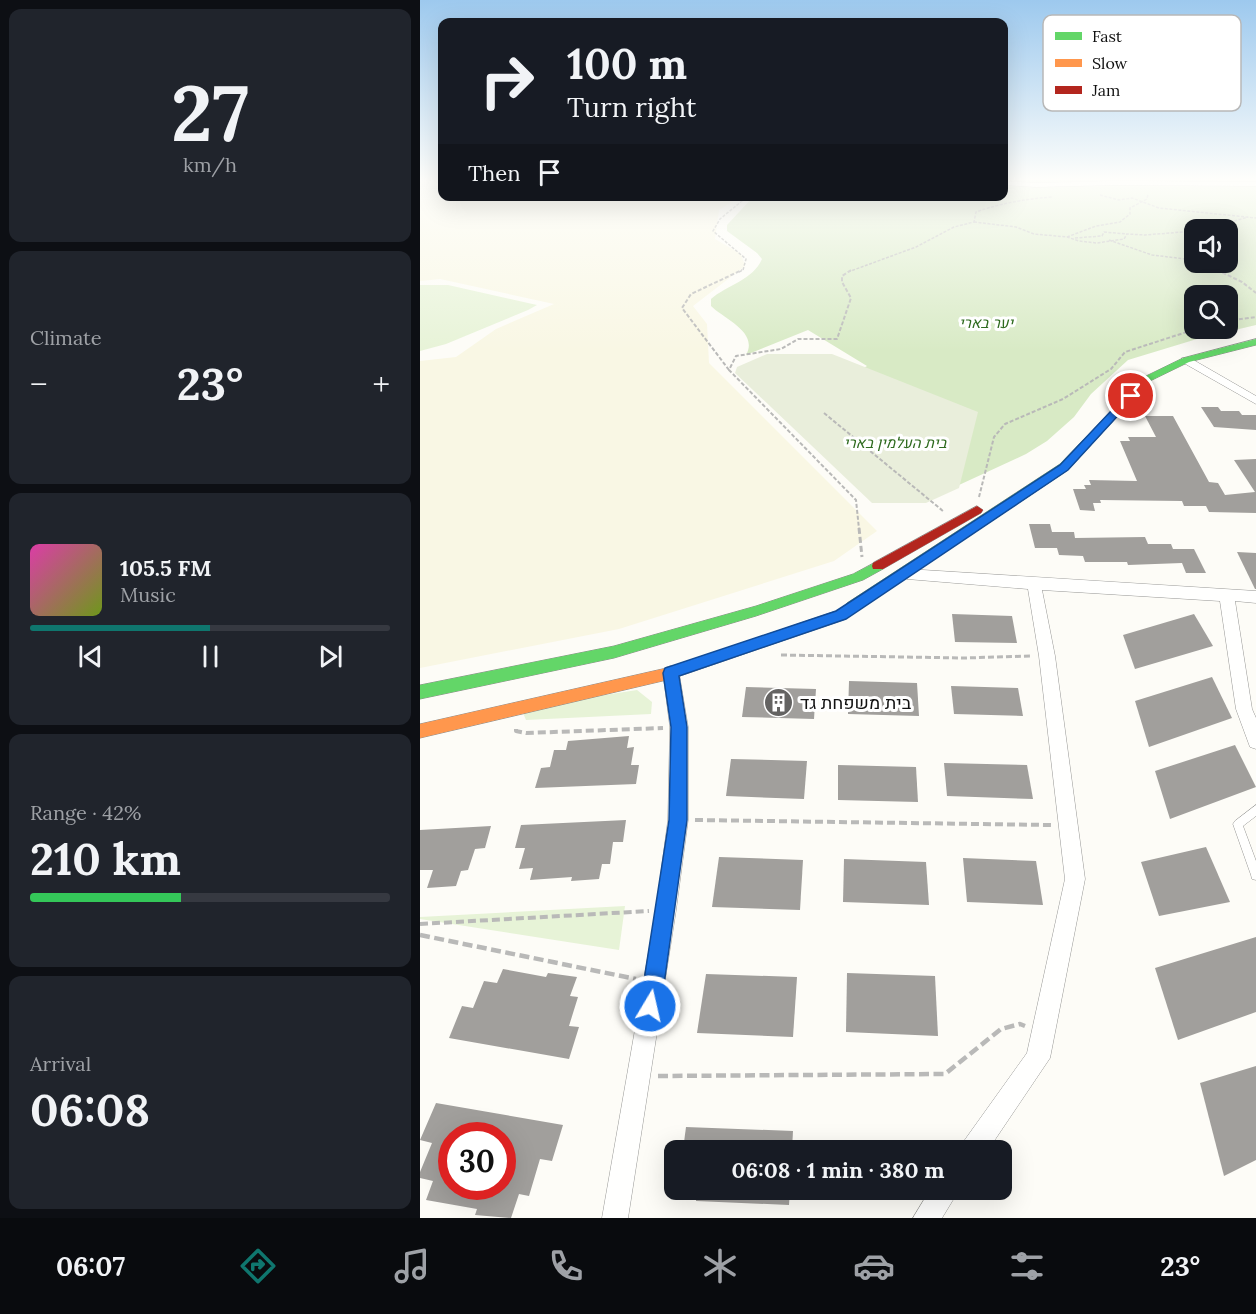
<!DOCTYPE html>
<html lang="en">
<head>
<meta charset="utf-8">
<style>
  :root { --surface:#171b24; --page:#20242c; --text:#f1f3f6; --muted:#9ea1a6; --line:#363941; --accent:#0f766e }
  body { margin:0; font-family:Lora,Heebo,serif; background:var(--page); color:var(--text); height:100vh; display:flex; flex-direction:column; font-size:22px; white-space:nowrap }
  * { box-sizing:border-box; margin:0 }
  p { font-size:20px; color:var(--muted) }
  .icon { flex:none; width:33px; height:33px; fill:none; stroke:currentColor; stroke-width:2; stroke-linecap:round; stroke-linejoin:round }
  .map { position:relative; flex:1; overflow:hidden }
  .sheet { display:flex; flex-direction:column; gap:9px; padding:9px; background:#0d0f14; width:420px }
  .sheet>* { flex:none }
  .banner { position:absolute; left:18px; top:18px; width:570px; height:183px; border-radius:12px; box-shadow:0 6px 24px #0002; background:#171b24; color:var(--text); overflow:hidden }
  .tools { position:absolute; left:764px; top:219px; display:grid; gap:12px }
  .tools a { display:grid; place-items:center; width:54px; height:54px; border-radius:12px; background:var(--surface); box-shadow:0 6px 24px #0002; font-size:30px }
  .speed { position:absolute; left:18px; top:1122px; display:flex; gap:12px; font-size:30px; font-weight:700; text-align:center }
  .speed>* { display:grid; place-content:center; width:78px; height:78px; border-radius:50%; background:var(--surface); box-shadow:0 6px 24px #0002; line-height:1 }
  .speed .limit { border:9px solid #d22; background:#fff; color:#111 }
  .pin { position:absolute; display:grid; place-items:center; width:51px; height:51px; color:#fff; margin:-26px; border:3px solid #fff; border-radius:50%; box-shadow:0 2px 6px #0007 }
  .me { position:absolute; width:66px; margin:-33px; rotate:9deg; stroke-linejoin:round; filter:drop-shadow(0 0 4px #0008) }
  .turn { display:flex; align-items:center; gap:21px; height:126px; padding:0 30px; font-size:27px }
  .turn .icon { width:78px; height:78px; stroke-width:2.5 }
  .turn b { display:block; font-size:42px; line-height:51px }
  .then { display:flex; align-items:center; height:57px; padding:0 30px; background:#0003; gap:12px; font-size:22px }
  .big { font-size:45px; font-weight:700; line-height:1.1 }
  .sheet .tile { flex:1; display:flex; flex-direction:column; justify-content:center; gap:9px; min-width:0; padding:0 21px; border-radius:12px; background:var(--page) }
  .sheet .dial { align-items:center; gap:0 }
  .dial b { font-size:78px; line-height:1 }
  .song { display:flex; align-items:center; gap:18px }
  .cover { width:72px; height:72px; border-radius:9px; background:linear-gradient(135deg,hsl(320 70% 55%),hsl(80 70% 35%)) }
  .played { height:6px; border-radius:3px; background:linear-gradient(90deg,var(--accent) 50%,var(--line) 50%) }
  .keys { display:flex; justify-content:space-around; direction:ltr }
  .heat { display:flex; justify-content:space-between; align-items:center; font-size:33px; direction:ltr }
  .charge { height:9px; border-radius:4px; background:linear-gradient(90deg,#34c759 42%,var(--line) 0) }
  .trip { position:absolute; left:244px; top:1140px; width:348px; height:60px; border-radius:12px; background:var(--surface); box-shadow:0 6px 24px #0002; font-weight:700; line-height:60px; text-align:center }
  .tabs { display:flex; height:96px; justify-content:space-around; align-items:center; background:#090b0e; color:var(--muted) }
  .tabs .icon { width:42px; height:42px }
  .tabs .current { color:var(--accent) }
  .tabs b { font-size:27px; color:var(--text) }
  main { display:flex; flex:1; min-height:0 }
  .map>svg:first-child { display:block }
  .farmland { fill:#f9f7e4 }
  .green { fill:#e7f3d7 }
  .forest { fill:#d8eac5; fill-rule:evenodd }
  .cemetery { fill:#e9eedb }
  .building { fill:#a19f9c; fill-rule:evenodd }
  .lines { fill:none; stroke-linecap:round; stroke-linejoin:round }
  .lane-casing { stroke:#979795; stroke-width:1 }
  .street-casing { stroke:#979795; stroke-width:1 }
  .fast-casing { stroke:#8e8d8b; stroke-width:1 }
  .slow-casing { stroke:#8e8d8b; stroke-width:1 }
  .jam-casing { stroke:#8e8d8b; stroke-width:1 }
  .path-far4 { stroke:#b9b9b8; stroke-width:1.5; stroke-dasharray:3 1.5; stroke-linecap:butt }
  .path-far3 { stroke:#b9b9b8; stroke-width:2; stroke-dasharray:4 2; stroke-linecap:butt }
  .path-far2 { stroke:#b9b9b8; stroke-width:3; stroke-dasharray:6 3; stroke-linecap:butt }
  .path-far1 { stroke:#b9b9b8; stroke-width:4; stroke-dasharray:8 4; stroke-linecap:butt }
  .path { stroke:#b9b9b8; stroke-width:4.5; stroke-dasharray:10 4.5; stroke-linecap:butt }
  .lane { fill:#fffffe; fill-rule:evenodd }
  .street { fill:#fffffe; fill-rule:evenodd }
  .fast { fill:#63d668; fill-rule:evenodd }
  .slow { fill:#ff974d; fill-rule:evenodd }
  .jam { fill:#b3261e; fill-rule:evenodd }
  .route { fill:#1a73e8; stroke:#114b97; stroke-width:1.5 }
  .labels { text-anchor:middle; stroke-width:6; stroke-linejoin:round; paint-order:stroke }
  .far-park-label { font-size:15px; font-style:italic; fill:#2f6b1f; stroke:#fff }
  .poi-label { font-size:18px; fill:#111; stroke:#fff; text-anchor:start }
  .key { fill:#fff; stroke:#b8b8b8; stroke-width:1.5 }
  .key-label { font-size:16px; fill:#111 }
</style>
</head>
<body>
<main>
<section class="sheet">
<div class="tile dial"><b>27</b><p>km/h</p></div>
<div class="tile"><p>Climate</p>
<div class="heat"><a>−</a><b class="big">23°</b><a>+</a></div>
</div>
<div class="tile">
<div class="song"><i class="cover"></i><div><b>105.5 FM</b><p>Music</p></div></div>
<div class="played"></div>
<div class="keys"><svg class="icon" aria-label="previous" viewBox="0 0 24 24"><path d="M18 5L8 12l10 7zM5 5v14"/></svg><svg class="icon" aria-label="pause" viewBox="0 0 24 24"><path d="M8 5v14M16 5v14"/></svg><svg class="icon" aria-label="next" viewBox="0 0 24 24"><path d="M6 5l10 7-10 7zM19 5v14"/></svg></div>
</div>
<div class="tile"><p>Range · 42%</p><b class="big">210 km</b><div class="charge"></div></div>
<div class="tile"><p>Arrival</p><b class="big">06:08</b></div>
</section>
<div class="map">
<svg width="836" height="1218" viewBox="0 0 836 1218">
  <rect width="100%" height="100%" fill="#fdfcf7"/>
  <path class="farmland" d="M0 180H22V196L320 197 299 210 295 239 321 254 325 266 273 306 287 324 289 363 457 531 414 561 199 629 0 668V361L36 357 76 329 134 304 20 279 0 281Z"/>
  <g class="green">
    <path d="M0 285H28L117 305 108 310 26 344 0 351Z"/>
    <path d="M217 690 232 702 231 714 106 720 101 708Z"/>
    <path d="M205 906 199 950 0 919V917Z"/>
  </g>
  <path class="forest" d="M584 180H796L798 183 836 185V325L777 339 708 360 671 394 654 417 627 441 606 454 526 491 439 371 447 366 388 330 326 355C339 332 304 319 291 306V299C307 285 333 280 342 259L337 253 307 231V225L333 197 584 196ZM774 230H807V262H774ZM774 296H807V328H774Z"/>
  <path class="cemetery" d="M347 354H412L558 412 539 488 506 503H452L315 373 317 367Z"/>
  <g class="building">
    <path d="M781 407H798L801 411H819L822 415H836V430L794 427Z"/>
    <path d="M725 416H753L789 482 798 483 805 495 835 492 814 460 836 459V513L789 512 786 506H764L762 501 680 500 681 503H673L675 511 660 510 653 489H666L664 485H671L669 480 717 481 700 441H710L708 437H736Z"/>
    <path d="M609 524H630L632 532H654L655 538 725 537 728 544H751L753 549H774L786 573H766L762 563 708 565 707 562H665L663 556 639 555 637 548H615Z"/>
    <path d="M817 552 836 553V589H835Z"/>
    <path d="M532 614 592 616 597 643 535 642Z"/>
    <path d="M774 614 793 646 715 669 703 635Z"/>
    <path d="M792 677 812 718 729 747 715 701Z"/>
    <path d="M429 681 497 683 499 716 428 714Z"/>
    <path d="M531 686 598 688 603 716 534 714Z"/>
    <path d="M326 687 396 689 394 719 322 717Z"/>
    <path d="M209 736 207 748 214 747 211 765H219L216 784 115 788 121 768 130 767 134 750H146L148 741Z"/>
    <path d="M815 745 836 787 750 819 735 771Z"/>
    <path d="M311 759 387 761 384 799 306 796Z"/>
    <path d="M524 763 607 765 613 799 527 796Z"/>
    <path d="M418 765 496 767 498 802 418 800Z"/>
    <path d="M206 820 203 842H193L190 864H182L179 879 151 881 152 877 110 880 113 868 99 869 105 848H95L101 825Z"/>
    <path d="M71 826 65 848 55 849 48 870 41 871 36 886 7 888 13 870H0V830Z"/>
    <path d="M786 847 810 902 739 916 721 862Z"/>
    <path d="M299 857 383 860 380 910 292 907Z"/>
    <path d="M543 858 616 861 623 905 547 902Z"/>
    <path d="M424 859 506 862 509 905 423 902Z"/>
    <path d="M836 937V1012L758 1040 735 968Z"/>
    <path d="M83 969 126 977 128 973 157 977 150 996 158 997 149 1026 159 1027 149 1059 29 1038 42 1006 53 1008 64 981 77 983Z"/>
    <path d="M427 973 515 976 518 1036 426 1032Z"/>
    <path d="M286 974 377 977 373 1037 277 1033Z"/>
    <path d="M836 1066V1160L804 1176 780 1083Z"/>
    <path d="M16 1103 143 1125 132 1161 120 1159 109 1196 99 1194 91 1218 55 1215 57 1209 6 1200 13 1181 0 1178V1172L12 1143 0 1140ZM32 1136H82V1186H32Z"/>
    <path d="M266 1127 373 1131 372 1150H263Z"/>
    <path d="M276 1190H370L369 1205 276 1201Z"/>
  </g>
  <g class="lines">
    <defs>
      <path id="lane" d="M836 805V816L823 826 836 861V880L832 879 831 875 813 824 815 821Z"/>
      <g id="street">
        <path d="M584 181 616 183 696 181 836 182V186L696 185 616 187 584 185Z"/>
        <path d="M762 358H770L836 396V404L762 362Z"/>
        <path d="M487 569 836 591V603L815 601 832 709 836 718V749L830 747 816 709 800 601 622 590 635 656 665 879 630 1058 568 1150H540L544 1141 607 1053 645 879 619 656 608 589 487 579 480 574Z"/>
        <path d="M251 666 257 668 259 673 268 727V820L256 910 208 1218H182L236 910 248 820 250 727 243 673 245 668Z"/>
        <path d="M510 1190H539L522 1218H493Z"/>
      </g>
      <g id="fast">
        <path d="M836 339V345L769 362 730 381 648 470 437 611H427L425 607 427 603 640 464 724 377 763 358Z"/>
        <path d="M458 561 464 566 463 569 443 580 336 616 194 658 0 699V685L194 646 336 606 433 574Z"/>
      </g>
      <path id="slow" d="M432 602 437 603 439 607 426 619 251 679 0 738V724L251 667 416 611Z"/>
      <path id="jam" d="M557 506 563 510 561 513 463 569H453L452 566 453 563Z"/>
    </defs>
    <use href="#lane" class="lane-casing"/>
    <use href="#street" class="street-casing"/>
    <use href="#fast" class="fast-casing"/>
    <use href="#slow" class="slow-casing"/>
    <use href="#jam" class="jam-casing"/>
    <g class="path-far4">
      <path d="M680 195 699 200 712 198 739 208 836 218"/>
      <path d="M554 222 596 227 614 234 647 237 659 241 677 243 704 239 707 234 725 235 774 231"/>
      <path d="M784 230 828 217"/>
      <path d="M647 237 676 226 700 222 710 214V208L727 199 728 194"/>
      <path d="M655 238 682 236 684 232 707 234"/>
      <path d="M689 240 732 255 774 260"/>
      <path d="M780 262 801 272"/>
      <path d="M319 272 323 270 326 259 293 231 300 219 328 196"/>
      <path d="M428 272 496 247 534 227 554 222 556 212C581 203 606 199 632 197"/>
    </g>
    <g class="path-far3">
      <path d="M431 270 422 276V282L431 298 417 339H378L361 349 316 356 309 370 436 500 439 529"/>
      <path d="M797 270 822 282 836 293"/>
      <path d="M807 321 836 317"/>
      <path d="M309 370 262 308 271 294 322 270"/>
      <path d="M404 413 523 511"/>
      <path d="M559 497 574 437 585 424 643 399 691 369 705 352 779 328"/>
    </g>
    <g class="path-far2">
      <path d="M439 528 442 557"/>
      <path d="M361 655 544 658 610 656"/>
    </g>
    <g class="path-far1">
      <path d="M96 729V731L106 733 243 728"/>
      <path d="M275 820 631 825"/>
      <path d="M0 924 229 911"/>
    </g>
    <g class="path">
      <path d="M0 935 216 979"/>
      <path d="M238 1076 525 1074 581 1029 600 1024 605 1026"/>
    </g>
    <use href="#lane" class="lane"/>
    <use href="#street" class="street"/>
    <use href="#fast" class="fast"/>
    <use href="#slow" class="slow"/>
    <use href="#jam" class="jam"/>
  </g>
  <linearGradient id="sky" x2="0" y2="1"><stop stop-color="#9dc9ee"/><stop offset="0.51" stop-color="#fefefb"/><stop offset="1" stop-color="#fefefb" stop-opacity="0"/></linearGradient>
  <rect width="836" height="351" fill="url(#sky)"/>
  <path class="route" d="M707 394 716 396 648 470 426 619 259 676 267 727V820L241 1006 238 1013 230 1016 223 1013 220 1006 249 820 251 727 243 673 245 668 416 611 640 465Z"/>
  <defs>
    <symbol id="building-disc" viewBox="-11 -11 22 22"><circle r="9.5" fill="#646362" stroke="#fff"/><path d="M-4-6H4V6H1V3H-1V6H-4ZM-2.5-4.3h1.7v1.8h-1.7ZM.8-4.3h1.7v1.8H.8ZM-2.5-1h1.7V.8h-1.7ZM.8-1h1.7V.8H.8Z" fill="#fff"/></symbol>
  </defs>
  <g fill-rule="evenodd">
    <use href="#building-disc" x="342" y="686" width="33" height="33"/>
  </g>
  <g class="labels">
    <g class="far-park-label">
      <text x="566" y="328">יער בארי</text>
      <text x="475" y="448">בית העלמין בארי</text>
    </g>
    <g class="poi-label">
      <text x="380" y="709">בית משפחת גד</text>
    </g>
  </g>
  <rect x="623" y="15" width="198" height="96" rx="9" class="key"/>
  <rect x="635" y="32" width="27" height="8" fill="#63d668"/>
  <rect x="635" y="59" width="27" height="8" fill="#ff974d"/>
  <rect x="635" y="86" width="27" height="8" fill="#b3261e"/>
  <g class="key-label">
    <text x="672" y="42">Fast</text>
    <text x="672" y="69">Slow</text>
    <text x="672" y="96">Jam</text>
  </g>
</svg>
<div class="tools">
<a><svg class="icon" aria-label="sound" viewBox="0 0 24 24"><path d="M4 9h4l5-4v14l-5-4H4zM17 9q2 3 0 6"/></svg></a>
<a><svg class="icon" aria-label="search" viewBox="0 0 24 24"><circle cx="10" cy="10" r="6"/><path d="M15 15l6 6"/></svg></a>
</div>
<div class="speed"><div class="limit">30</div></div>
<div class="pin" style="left:711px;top:396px;background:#d93025"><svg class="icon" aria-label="arrive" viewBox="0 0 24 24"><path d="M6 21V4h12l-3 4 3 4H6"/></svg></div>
<svg class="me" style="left:230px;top:1006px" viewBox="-20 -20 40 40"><circle r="17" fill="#1a73e8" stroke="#fff" stroke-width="3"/><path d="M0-11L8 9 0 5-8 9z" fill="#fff"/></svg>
<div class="trip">06:08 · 1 min · 380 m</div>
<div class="banner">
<div class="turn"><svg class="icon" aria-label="right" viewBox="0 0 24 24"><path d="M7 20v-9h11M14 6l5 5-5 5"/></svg><div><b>100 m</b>Turn right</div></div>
<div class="then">Then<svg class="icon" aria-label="arrive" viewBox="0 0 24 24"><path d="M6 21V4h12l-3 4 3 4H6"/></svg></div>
</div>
</div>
</main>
<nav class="tabs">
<b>06:07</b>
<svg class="icon current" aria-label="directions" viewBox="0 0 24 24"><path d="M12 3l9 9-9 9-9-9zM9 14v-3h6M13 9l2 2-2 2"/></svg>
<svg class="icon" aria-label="music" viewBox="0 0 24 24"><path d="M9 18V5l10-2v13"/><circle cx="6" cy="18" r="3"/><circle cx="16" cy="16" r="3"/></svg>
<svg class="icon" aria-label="phone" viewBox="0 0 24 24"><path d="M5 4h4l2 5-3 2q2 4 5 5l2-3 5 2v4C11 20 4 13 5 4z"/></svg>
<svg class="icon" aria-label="climate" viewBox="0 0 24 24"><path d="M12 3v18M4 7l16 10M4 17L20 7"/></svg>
<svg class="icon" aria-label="car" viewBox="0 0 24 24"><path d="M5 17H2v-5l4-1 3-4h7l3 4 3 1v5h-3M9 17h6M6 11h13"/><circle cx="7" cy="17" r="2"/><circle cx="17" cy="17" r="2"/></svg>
<svg class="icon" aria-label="filters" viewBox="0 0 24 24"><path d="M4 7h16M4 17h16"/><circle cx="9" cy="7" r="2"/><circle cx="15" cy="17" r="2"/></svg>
<b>23°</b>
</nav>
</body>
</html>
